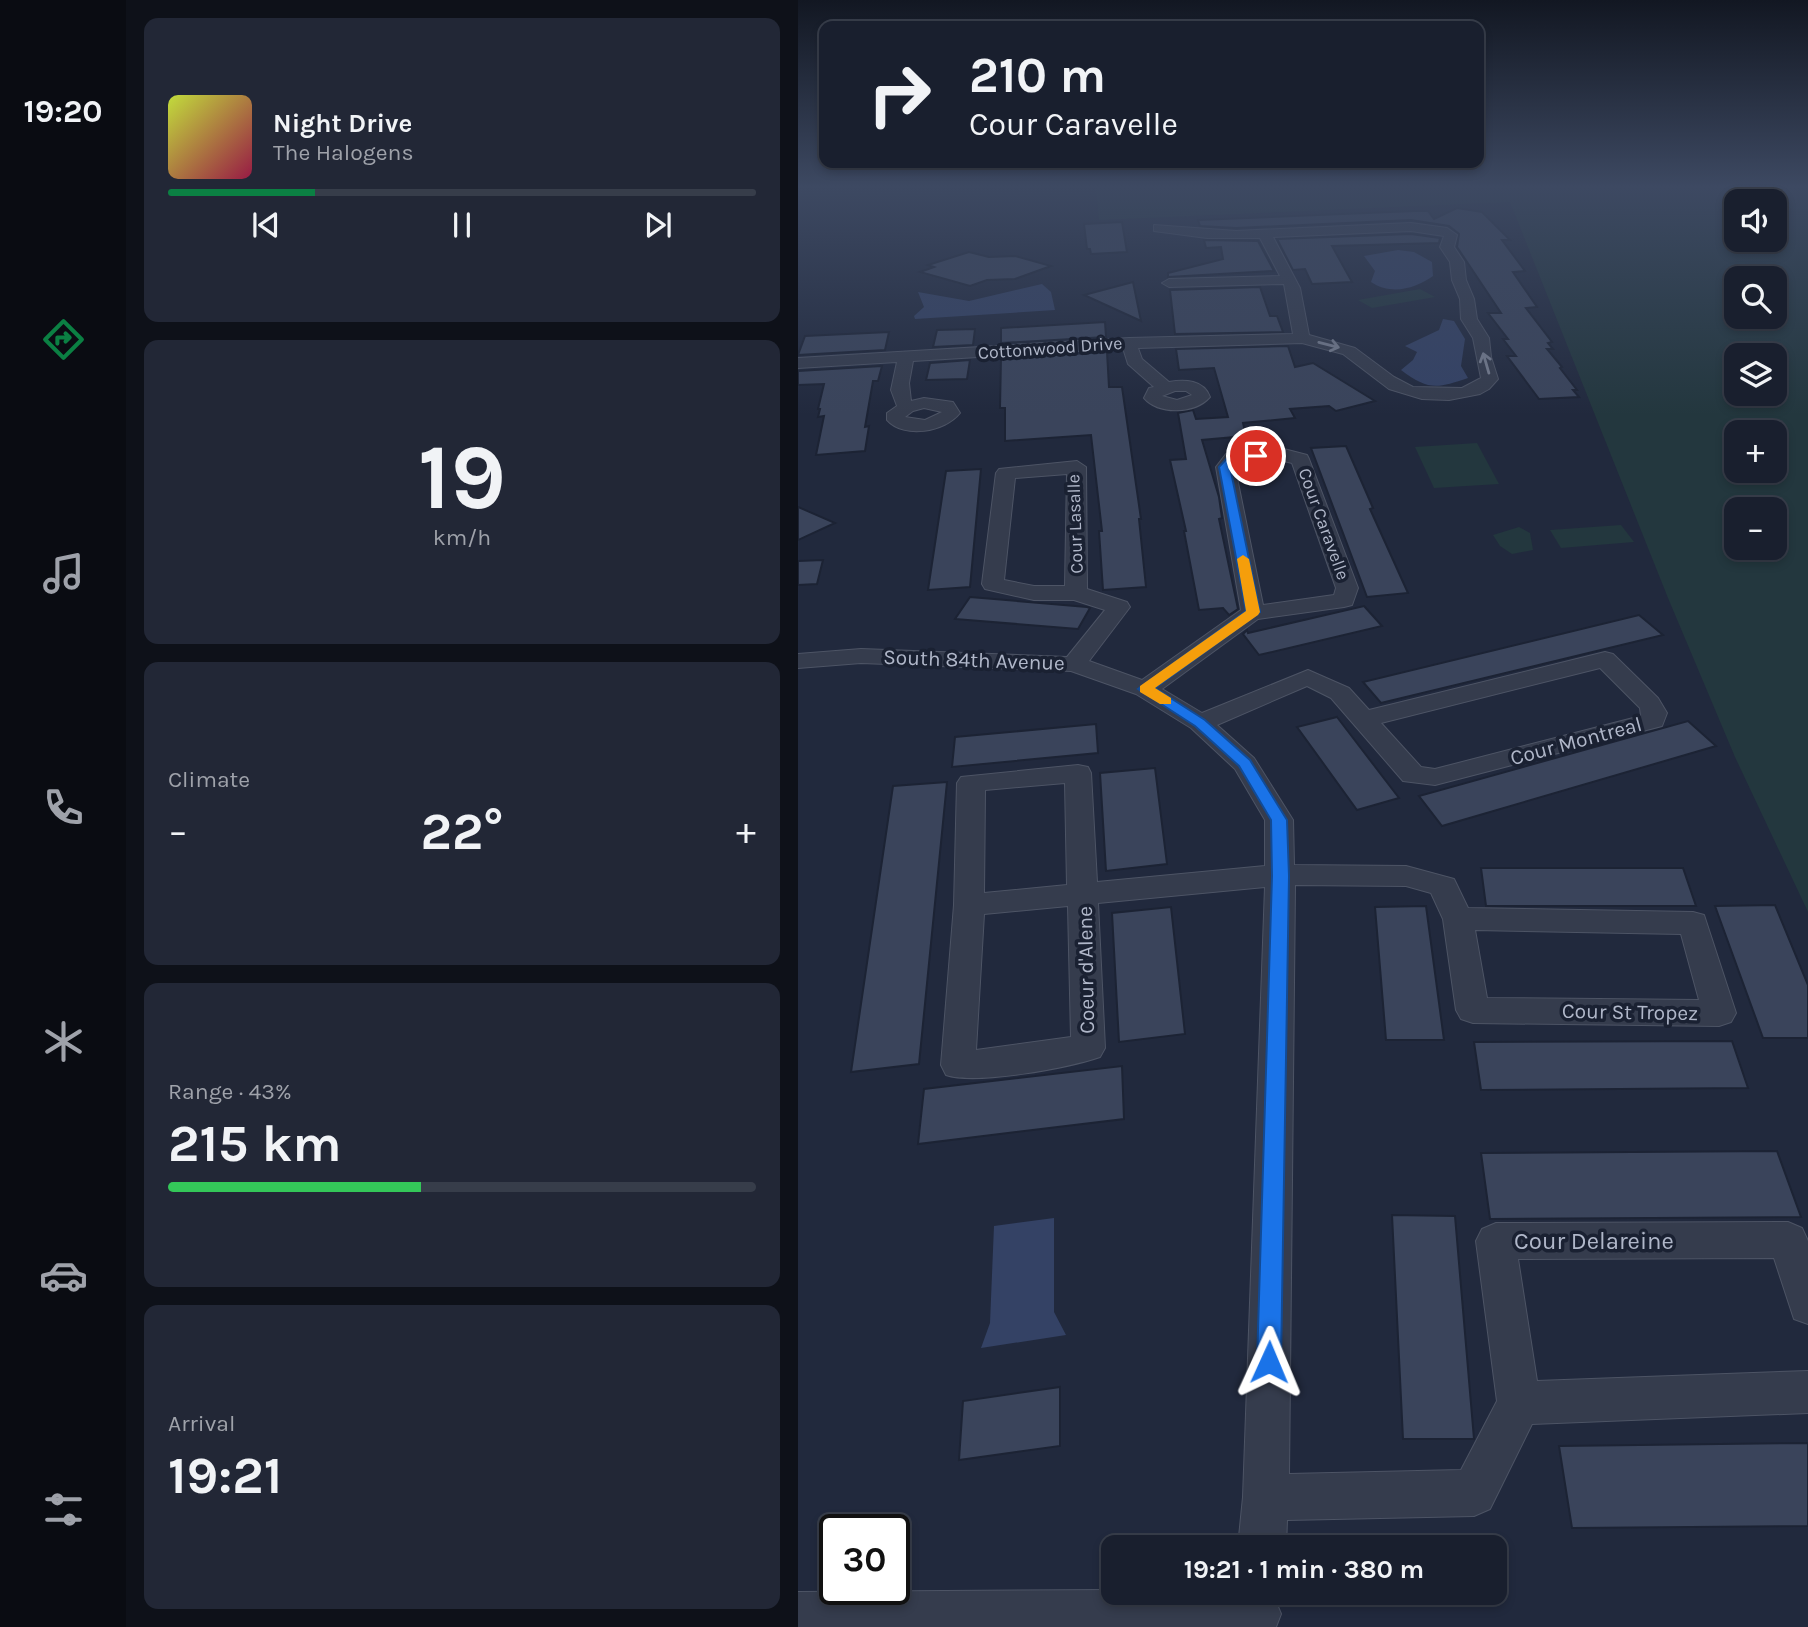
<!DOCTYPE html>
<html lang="en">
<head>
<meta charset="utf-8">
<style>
  :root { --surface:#191f2e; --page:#222736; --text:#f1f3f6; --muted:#9fa2aa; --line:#373d4a; --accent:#0b8043 }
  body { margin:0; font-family:Karla,sans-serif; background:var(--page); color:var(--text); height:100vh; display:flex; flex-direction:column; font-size:26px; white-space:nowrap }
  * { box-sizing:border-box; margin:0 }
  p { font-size:23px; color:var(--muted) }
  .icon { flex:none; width:38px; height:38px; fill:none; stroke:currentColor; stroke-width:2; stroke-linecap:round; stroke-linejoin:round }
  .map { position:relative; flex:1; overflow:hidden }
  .drawer { display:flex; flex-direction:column; gap:18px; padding:18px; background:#0e1119; width:672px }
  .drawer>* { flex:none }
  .hud { position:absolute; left:21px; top:21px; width:665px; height:147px; border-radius:14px; box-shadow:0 4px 10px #0003,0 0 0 2px var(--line); background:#191f2e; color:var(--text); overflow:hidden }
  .fabs { position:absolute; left:926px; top:189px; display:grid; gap:14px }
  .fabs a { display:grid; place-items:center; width:63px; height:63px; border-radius:14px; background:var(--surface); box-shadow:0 4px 10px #0003,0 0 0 2px var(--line); font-size:35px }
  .speed { position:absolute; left:21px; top:1514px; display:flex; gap:14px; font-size:35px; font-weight:700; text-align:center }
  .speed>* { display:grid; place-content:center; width:91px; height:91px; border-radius:50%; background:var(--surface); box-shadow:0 4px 10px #0003,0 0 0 2px var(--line); line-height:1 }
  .speed .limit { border:4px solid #111; border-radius:10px; background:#fff; color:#111 }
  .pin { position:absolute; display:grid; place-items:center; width:60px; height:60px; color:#fff; margin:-30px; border:4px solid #fff; border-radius:50%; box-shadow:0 2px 7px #0007 }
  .me { position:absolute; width:77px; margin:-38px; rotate:1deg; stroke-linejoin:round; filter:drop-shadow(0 0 5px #0008) }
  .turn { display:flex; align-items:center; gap:24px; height:147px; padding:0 35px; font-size:32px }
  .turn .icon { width:91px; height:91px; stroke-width:2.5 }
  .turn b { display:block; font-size:49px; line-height:60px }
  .big { font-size:52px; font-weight:700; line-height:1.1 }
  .drawer .card { flex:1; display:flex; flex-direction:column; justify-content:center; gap:10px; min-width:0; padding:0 24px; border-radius:14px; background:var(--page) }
  .drawer .dial { align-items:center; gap:0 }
  .dial b { font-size:91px; line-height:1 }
  .song { display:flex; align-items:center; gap:21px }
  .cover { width:84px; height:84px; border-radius:10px; background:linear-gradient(135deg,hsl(70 70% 55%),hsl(340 70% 35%)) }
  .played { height:7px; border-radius:4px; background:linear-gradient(90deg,var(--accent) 25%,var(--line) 25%) }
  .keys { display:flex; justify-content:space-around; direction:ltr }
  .heat { display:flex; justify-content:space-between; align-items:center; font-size:38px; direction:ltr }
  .charge { height:10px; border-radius:5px; background:linear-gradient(90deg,#34c759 43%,var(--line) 0) }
  .trip { position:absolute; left:303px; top:1535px; width:406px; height:70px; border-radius:14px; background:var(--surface); box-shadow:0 4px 10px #0003,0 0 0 2px var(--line); font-weight:700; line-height:70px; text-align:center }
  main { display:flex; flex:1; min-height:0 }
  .dock { display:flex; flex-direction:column; width:126px; justify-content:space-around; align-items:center; background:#0a0c12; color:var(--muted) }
  .dock .icon { width:49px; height:49px }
  .dock .selected { color:var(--accent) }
  .dock b { font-size:32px; color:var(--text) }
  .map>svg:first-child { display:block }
  .green { fill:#23373e; fill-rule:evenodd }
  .water { fill:#344265 }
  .building { fill:#3a445b; stroke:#1c2334; stroke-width:2 }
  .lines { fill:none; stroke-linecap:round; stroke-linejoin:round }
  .street-casing { stroke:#4d5465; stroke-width:2 }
  .street { fill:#353c4d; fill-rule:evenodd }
  .oneway { stroke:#798091 }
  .route { fill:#1a73e8; stroke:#114b97; stroke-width:2 }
  .slow { fill:#f59e0b }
  .labels { text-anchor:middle; stroke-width:7; stroke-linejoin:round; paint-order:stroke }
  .far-street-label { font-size:18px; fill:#b0b7c9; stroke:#1a2132 }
  .street-label { font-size:21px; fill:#b0b7c9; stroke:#1a2132 }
  .near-street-label { font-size:24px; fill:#b0b7c9; stroke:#1a2132 }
</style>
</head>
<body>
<main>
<nav class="dock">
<b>19:20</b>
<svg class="icon selected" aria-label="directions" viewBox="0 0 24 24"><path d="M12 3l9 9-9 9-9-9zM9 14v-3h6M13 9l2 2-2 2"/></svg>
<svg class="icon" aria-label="music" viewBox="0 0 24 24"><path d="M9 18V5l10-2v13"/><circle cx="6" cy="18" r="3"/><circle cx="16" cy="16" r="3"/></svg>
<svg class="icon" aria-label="phone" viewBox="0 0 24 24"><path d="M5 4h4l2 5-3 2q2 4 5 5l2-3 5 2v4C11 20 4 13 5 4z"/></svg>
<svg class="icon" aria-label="climate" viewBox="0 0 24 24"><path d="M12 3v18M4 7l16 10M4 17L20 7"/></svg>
<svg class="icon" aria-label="car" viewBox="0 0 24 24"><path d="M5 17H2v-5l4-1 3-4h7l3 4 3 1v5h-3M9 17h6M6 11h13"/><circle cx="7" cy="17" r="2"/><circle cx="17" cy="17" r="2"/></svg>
<svg class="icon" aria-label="filters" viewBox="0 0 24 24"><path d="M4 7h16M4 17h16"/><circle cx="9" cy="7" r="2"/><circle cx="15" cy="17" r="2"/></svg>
</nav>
<section class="drawer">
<div class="card">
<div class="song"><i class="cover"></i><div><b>Night Drive</b><p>The Halogens</p></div></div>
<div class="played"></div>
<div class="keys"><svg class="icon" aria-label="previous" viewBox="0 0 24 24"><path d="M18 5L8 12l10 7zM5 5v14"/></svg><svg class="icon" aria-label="pause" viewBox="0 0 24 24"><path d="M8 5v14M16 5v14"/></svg><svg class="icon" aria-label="next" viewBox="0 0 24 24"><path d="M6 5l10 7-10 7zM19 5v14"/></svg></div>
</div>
<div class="card dial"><b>19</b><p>km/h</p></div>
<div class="card"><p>Climate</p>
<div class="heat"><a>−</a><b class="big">22°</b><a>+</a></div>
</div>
<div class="card"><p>Range · 43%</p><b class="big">215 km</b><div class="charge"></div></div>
<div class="card"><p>Arrival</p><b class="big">19:21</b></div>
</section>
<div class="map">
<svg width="1010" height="1627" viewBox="0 0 1010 1627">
  <rect width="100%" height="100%" fill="#21293d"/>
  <g class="green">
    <path d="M298 187H1010V912L937 757 870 598 712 202 301 220ZM938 201H976V240H938ZM938 278H976V317H938ZM938 355H976V394H938ZM938 432H976V471H938ZM938 509H976V548H938Z"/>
    <path d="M622 289 637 297 574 308 560 300Z"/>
    <path d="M679 443 701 484 636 488 617 447Z"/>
    <path d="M823 525 836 542 763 548 752 530Z"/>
    <path d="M721 527 732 533 735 550 714 554 702 546 695 535Z"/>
  </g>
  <g class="water">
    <path d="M600 250 616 252 634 262 635 276C618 288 594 296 573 282L577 271 566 256Z"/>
    <path d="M244 284 253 292 257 310 117 319 116 316 126 307 120 292 171 301Z"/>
    <path d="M645 319 656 321 667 339 663 366 670 378C638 389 630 390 603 370L615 360 619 352 607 346 641 330Z"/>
    <path d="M256 1218V1312L268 1335 183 1348 192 1323 196 1226Z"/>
  </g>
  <g class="building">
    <path d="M659 208 684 212 712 240H704L727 271 715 272 739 307 728 308 754 342 750 343 755 349H749L764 367 762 368 779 390H775L781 397 741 399 709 356H718L705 339H710L690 313H703L659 247 661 234 651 226 613 220 438 228 402 226 400 220 617 211H630L636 219Z"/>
    <path d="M324 222 329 252 293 254 292 249H289L286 224Z"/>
    <path d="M613 234 642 238 641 243 534 246 554 282 514 284 507 269 495 270 479 239Z"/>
    <path d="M406 240 460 241 476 271 370 277V273L425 259 423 247 408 248Z"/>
    <path d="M171 252 191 257 217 256 253 266 217 279 189 280 172 286 122 272 136 267 130 265Z"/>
    <path d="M335 282 343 321 286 295Z"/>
    <path d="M462 287 472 316H479L485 332 377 334 372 290Z"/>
    <path d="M307 322 308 337 203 343V328Z"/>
    <path d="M177 329 175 345 135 347 139 330Z"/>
    <path d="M91 332 87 350 0 355 7 336Z"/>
    <path d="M490 346 497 367 515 363 577 401 538 411 531 406 492 409 497 418 445 423 448 436 404 440 421 497 424 518 421 519 440 609 431 615 425 608 401 610 386 531H388L372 460 388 459 380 413 395 410 398 419 430 417 416 368 381 370 378 349Z"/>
    <path d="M309 352 311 387H324L343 519H341L348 587 305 590 301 531H304L293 435 207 441V408H202L203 358Z"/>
    <path d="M172 360 169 379 128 380 132 363Z"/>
    <path d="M84 366 80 381H75L67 427 71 426 67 451 18 455 26 416 20 417 22 409H20L26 384 0 385V371Z"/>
    <path d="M548 446 575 508 572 509 610 593 569 597 513 448Z"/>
    <path d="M183 469 172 587 130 590 148 471Z"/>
    <path d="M0 507 37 523 0 540Z"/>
    <path d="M25 560 19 584 0 585V561Z"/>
    <path d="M172 597 289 607 292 608 280 629 157 619Z"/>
    <path d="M566 606 584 626 461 655 445 634 449 630 450 633Z"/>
    <path d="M841 615 865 635 583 703 565 682Z"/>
    <path d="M539 717 601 798 559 810 499 727Z"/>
    <path d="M890 721 918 746 644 826 621 796Z"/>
    <path d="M298 724 300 753 154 767 157 737Z"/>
    <path d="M357 768 369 864 308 871 302 773Z"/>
    <path d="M149 782 121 1064 53 1072 95 786Z"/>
    <path d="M683 868H885L898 906H688Z"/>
    <path d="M977 905 1010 985V1038H965L917 906Z"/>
    <path d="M628 906 646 1040H588L577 907Z"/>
    <path d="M373 907 387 1034 321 1042 314 913Z"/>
    <path d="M934 1041 950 1088 683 1090 676 1042Z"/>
    <path d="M324 1066 326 1119 120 1144 126 1089Z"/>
    <path d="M979 1151 1003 1217 692 1219 683 1153Z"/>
    <path d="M594 1215 657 1216 676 1439H605Z"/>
    <path d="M262 1387V1446L161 1460 165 1401Z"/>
    <path d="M1010 1443V1526L774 1528 761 1446Z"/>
  </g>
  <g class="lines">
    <defs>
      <g id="street">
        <path d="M613 223 649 228 659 235 656 247 666 262 668 280 676 299 679 319 691 338 693 357 700 379 691 389 682 394 651 400 624 399 591 389 545 354 504 343 340 348 344 359 371 382C387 379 406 380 412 397 397 414 361 415 346 398L351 388 356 387 330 364 325 348 115 361 111 383 113 401 126 398 155 402 162 413C147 432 106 439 89 420V413L99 406 93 390 99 362 0 368V358L331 338 495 334 486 284 371 287 364 283 371 279 482 276 462 238H409L356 231V225L438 231ZM613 231 646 236 642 247 652 262 654 280 662 299 663 319 675 338 683 378 664 388 615 387 596 377 557 348 511 335 502 288 475 237ZM377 391H388L394 395 379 400 364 396ZM126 408 144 412 127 420 107 417 115 411Z"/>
        <path d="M482 448 509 455 511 459 560 588 554 605 546 607 460 619 364 689 404 713 510 670 551 688 571 710 807 652 815 654 860 698 869 713 864 726 637 785 605 781 533 698 509 686 419 725 456 758 495 820 496 865 608 866 656 879 670 908 895 912 906 915 938 1013 933 1022 921 1026 675 1023 663 1019 658 1010 645 919 633 893 608 886 497 885 491 1474 663 1470 699 1401 678 1241 684 1229 698 1223 990 1222 1004 1228 1010 1241V1324L996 1319 976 1258 720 1259 739 1381 1010 1371V1413L734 1424 692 1509 676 1516 489 1520 488 1547H440L445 1497 467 887 300 903 307 1048 302 1057C270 1068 178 1085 148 1075L143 1065 156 905 159 783 163 777 280 765 290 767 293 773 299 882 467 866V820L437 769 393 728 338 694 273 671 63 663 0 668V654L63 649 269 657 307 610 276 600H236L187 589 184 584 198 473 201 469 279 461 288 467 289 589 329 602 332 607 291 661 344 680 443 610 418 467 428 454ZM482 460 494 463 538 588 536 595 465 605 437 468 441 463ZM269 474 267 586H236L206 580 217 478ZM802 668 842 708 843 716 637 769 623 767 583 723ZM267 783 269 885 186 893 187 790ZM270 906 273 1037 178 1050 186 914ZM677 930 883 934 901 1000 689 998Z"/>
        <path d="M315 1590V1592H466L476 1597 483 1614 478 1627H0V1592Z"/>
      </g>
    </defs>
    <use href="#street" class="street-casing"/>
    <use href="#street" class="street"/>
  </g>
  <defs><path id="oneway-shaft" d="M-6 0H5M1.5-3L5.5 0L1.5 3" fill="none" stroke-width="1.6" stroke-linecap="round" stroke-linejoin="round" transform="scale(1.75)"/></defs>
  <g class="oneway">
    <use href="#oneway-shaft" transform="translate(531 345) rotate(14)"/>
    <use href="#oneway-shaft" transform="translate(688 363) rotate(-106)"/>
  </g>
  <linearGradient id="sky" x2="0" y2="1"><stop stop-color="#121722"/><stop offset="0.45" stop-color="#3d4962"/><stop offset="1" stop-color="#3d4962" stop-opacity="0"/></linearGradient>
  <rect width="1010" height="415" fill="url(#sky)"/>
  <path class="route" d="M458 453 462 454V458L438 461 432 467 462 612 357 688 407 720 452 760 489 820 491 876 483 1362 480 1370 471 1374 463 1370 459 1362 474 876 473 820 441 766 397 726 340 689 448 611 421 467 431 456Z"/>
  <path class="slow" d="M445 555 451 559 462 612 460 615 357 688 373 698V704H362L342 692V686L448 611 439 559Z"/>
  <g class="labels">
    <g class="far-street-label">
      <text transform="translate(252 348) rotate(-4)" y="6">Cottonwood Drive</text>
      <text transform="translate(277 524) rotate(-92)" y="6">Cour Lasalle</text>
      <text transform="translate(526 524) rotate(70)" y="6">Cour Caravelle</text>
    </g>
    <g class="street-label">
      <text transform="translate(176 660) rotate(2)" y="7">South 84th Avenue</text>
      <text transform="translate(778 741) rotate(-15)" y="7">Cour Montreal</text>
      <text transform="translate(288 970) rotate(-91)" y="7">Coeur d'Alene</text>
      <text transform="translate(832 1012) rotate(1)" y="7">Cour St Tropez</text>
    </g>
    <g class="near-street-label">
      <text x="796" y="1249">Cour Delareine</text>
    </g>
  </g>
</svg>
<div class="fabs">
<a><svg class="icon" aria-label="sound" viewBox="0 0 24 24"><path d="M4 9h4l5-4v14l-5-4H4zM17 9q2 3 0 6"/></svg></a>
<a><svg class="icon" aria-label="search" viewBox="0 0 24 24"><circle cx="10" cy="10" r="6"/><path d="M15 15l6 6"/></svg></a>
<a><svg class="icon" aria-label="layers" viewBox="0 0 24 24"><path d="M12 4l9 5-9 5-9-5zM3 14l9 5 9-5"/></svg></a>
<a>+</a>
<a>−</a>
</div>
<div class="speed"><div class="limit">30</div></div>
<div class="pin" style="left:458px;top:456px;background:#d93025"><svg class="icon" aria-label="arrive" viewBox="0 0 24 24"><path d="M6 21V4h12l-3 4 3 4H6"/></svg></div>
<svg class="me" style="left:471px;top:1362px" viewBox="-20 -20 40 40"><path d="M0-17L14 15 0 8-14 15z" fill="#1a73e8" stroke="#fff" stroke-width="4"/></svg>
<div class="trip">19:21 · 1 min · 380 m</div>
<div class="hud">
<div class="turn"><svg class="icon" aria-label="right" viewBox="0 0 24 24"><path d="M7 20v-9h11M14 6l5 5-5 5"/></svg><div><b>210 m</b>Cour Caravelle</div></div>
</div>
</div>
</main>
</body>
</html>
